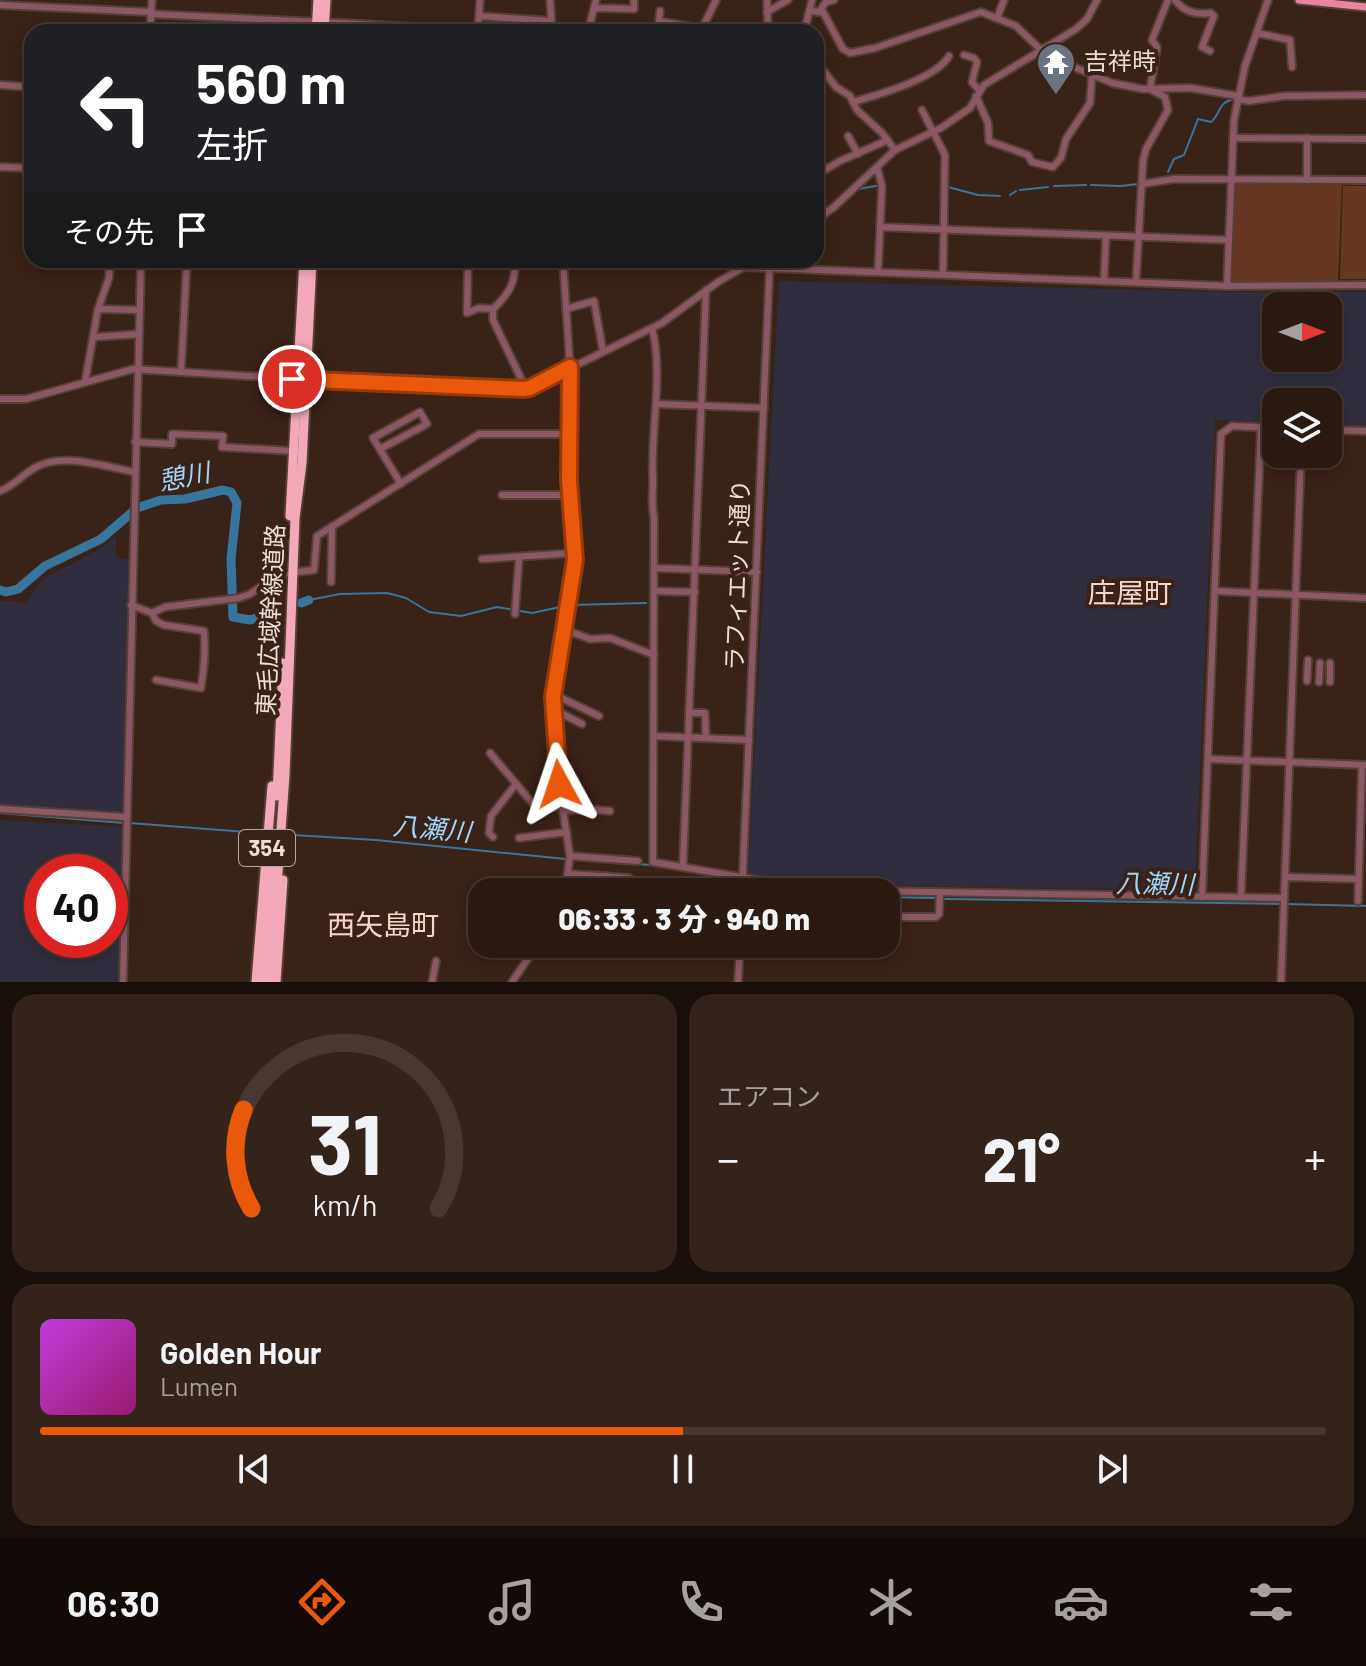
<!DOCTYPE html>
<html lang="ja">
<head>
<meta charset="utf-8">
<style>
  :root { --surface:#2b1a12; --page:#33231b; --text:#f1f3f6; --muted:#a6a19f; --line:#473832; --accent:#ea580c }
  body { margin:0; font-family:Barlow,"Noto Sans JP",sans-serif; background:var(--page); color:var(--text); height:100vh; display:flex; flex-direction:column; font-size:30px; white-space:nowrap }
  * { box-sizing:border-box; margin:0 }
  p { font-size:26px; color:var(--muted) }
  .icon { flex:none; width:44px; height:44px; fill:none; stroke:currentColor; stroke-width:2; stroke-linecap:round; stroke-linejoin:round }
  .map { position:relative; height:982px; overflow:hidden }
  .drawer { display:flex; flex-direction:column; gap:12px; padding:12px; background:#180e0a; flex:1 }
  .drawer>* { flex:none }
  .banner { position:absolute; left:24px; top:24px; width:800px; height:244px; border-radius:24px; box-shadow:0 4px 12px #0003,0 0 0 2px var(--line); background:#202124; color:#fff; overflow:hidden }
  .needle { width:52px; rotate:90deg }
  .buttons { position:absolute; left:1262px; top:292px; display:grid; gap:16px }
  .buttons a { display:grid; place-items:center; width:80px; height:80px; border-radius:16px; background:var(--surface); box-shadow:0 4px 12px #0003,0 0 0 2px var(--line); font-size:40px }
  .speed { position:absolute; left:24px; top:854px; display:flex; gap:16px; font-size:40px; font-weight:700; text-align:center }
  .speed>* { display:grid; place-content:center; width:104px; height:104px; border-radius:50%; background:var(--surface); box-shadow:0 4px 12px #0003,0 0 0 2px var(--line); line-height:1 }
  .speed .limit { border:12px solid #d22; background:#fff; color:#111 }
  .pin { position:absolute; display:grid; place-items:center; width:68px; height:68px; color:#fff; margin:-34px; border:4px solid #fff; border-radius:50%; box-shadow:0 2px 8px #0007 }
  .me { position:absolute; width:88px; margin:-44px; rotate:355deg; stroke-linejoin:round; filter:drop-shadow(0 0 6px #0008) }
  .turn { display:flex; align-items:center; gap:28px; height:168px; padding:0 40px; font-size:36px }
  .turn .icon { width:104px; height:104px; stroke-width:2.5 }
  .turn b { display:block; font-size:56px; line-height:68px }
  .then { display:flex; align-items:center; height:76px; padding:0 40px; background:#0003; gap:16px; font-size:30px }
  .big { font-size:60px; font-weight:800; line-height:1.1 }
  .drawer .card { flex:1; display:flex; flex-direction:column; justify-content:center; gap:12px; min-width:0; padding:0 28px; border-radius:24px; background:var(--page) }
  .drawer .dial { align-items:center; gap:0 }
  .dial svg { height:208px; overflow:visible; fill:none; stroke:var(--line); stroke-width:7; stroke-linecap:round; text-anchor:middle }
  .dial text { fill:var(--text); stroke:none }
  .song { display:flex; align-items:center; gap:24px }
  .cover { width:96px; height:96px; border-radius:12px; background:linear-gradient(135deg,hsl(290 70% 55%),hsl(320 70% 35%)) }
  .played { height:8px; border-radius:4px; background:linear-gradient(90deg,var(--accent) 50%,var(--line) 50%) }
  .keys { display:flex; justify-content:space-around; direction:ltr }
  .heat { display:flex; justify-content:space-between; align-items:center; font-size:44px; direction:ltr }
  .drawer .tiles { flex:1; display:grid; gap:12px; grid-template-columns:1fr 1fr }
  .card:last-child { grid-column:span 2 }
  .trip { position:absolute; left:468px; top:878px; width:432px; height:80px; border-radius:24px; background:var(--surface); box-shadow:0 4px 12px #0003,0 0 0 2px var(--line); font-weight:800; line-height:80px; text-align:center }
  .tabs { display:flex; height:128px; justify-content:space-around; align-items:center; background:#110a07; color:var(--muted) }
  .tabs .icon { width:56px; height:56px }
  .tabs .active { color:var(--accent) }
  .tabs b { font-size:36px; color:var(--text) }
  .map>svg:first-child { display:block }
  .industrial { fill:#302e3e; fill-rule:evenodd }
  .green { fill:#683721 }
  .lines { fill:none; stroke-linecap:round; stroke-linejoin:round }
  .stream { stroke:#36769c; stroke-width:2 }
  .river { stroke:#36769c; stroke-width:9 }
  .minor-casing { stroke:#564036; stroke-width:10 }
  .major-casing { stroke:#564036; stroke-width:11 }
  .highway-casing { stroke:#564036; stroke-width:13 }
  .minor { stroke:#895864; stroke-width:6 }
  .major { stroke:#ea859f; stroke-width:7 }
  .highway { stroke:#f3a9ba; stroke-width:9 }
  .route-casing { stroke:#983908; stroke-width:20 }
  .route { stroke:#ea580c; stroke-width:14 }
  .labels { text-anchor:middle; stroke-width:8; stroke-linejoin:round; paint-order:stroke }
  .shield { fill:#392218; stroke:#b7a59d; stroke-width:2 }
  .shield-label { font-size:22px; font-weight:bold; fill:#edddd6 }
  .poi-label { font-size:24px; fill:#edddd6; stroke:#392218; text-anchor:start }
  .street-label { font-size:24px; fill:#edddd6; stroke:#392218 }
  .water-label { font-size:26px; font-style:italic; fill:#a2d5f7; stroke:#392218 }
  .quarter-label { font-size:28px; fill:#f6d6c8; stroke:#392218 }
</style>
</head>
<body>
<div class="map">
<svg width="1366" height="982" viewBox="0 0 1366 982">
  <rect width="100%" height="100%" fill="#392218"/>
  <g class="industrial">
    <path d="M779 281 1225 292H1366V427L1328 425V402H1276V423L1215 420 1195 890 815 885 748 873ZM1276 306H1328V358H1276Z"/>
    <path d="M116 537V558L130 559 124 816 0 807V601L26 602 44 578 90 555Z"/>
    <path d="M0 820 123 827 120 982H0ZM42 872H110V940H42Z"/>
  </g>
  <g class="green">
    <path d="M1235 182 1342 183 1338 282 1230 281Z"/>
    <path d="M1343 186H1366V279H1340Z"/>
  </g>
  <g class="lines">
    <g class="stream">
      <path d="M1362 98 1366 99"/>
      <path d="M1266 102H1274"/>
      <path d="M1241 103 1253 104"/>
      <path d="M1168 172 1174 159 1184 155 1198 119 1211 122C1220 115 1218 103 1231 100"/>
      <path d="M1091 185 1121 186 1138 184"/>
      <path d="M1054 186 1086 185"/>
      <path d="M948 187 978 195 1000 196"/>
      <path d="M858 189 876 186"/>
      <path d="M1020 190 1048 187"/>
      <path d="M1010 195 1016 191"/>
      <path d="M309 600 340 594 387 593 406 598 429 612 461 616 497 607 532 613 565 606"/>
      <path d="M571 605 646 603"/>
      <path d="M0 813 124 823"/>
      <path d="M130 823 260 833"/>
      <path d="M293 835 376 840 566 859"/>
      <path d="M573 859 587 860"/>
      <path d="M638 864 651 865"/>
      <path d="M705 874 735 880"/>
      <path d="M750 883 796 892"/>
      <path d="M886 897 934 898"/>
      <path d="M944 899 1281 904"/>
      <path d="M1287 904 1366 906"/>
    </g>
    <g class="river">
      <path d="M0 590 6 592 18 589 45 566 101 539 137 508 161 500 185 499 223 490 231 492 237 503 231 559 233 617 250 620 277 611"/>
      <path d="M301 603 309 600"/>
    </g>
    <defs>
      <g id="minor">
        <path d="M550 0 552 32"/>
        <path d="M767 0 768 32"/>
        <path d="M1175 0C1184 12 1197 15 1211 13L1214 16 1202 47 1210 51"/>
        <path d="M0 5 151 12"/>
        <path d="M594 8 634 9V0"/>
        <path d="M660 11 659 21 702 29"/>
        <path d="M811 11 823 12 843 49 850 53 875 48 981 12 1016 26 1040 49"/>
        <path d="M767 12 788 0"/>
        <path d="M819 12 826 2 834 0"/>
        <path d="M151 14 317 22"/>
        <path d="M479 16 550 21"/>
        <path d="M997 18 1004 0"/>
        <path d="M325 22 478 31"/>
        <path d="M702 29 716 0"/>
        <path d="M150 32 152 0"/>
        <path d="M478 32 480 0"/>
        <path d="M588 32 596 0"/>
        <path d="M804 32 812 0"/>
        <path d="M1257 33 1290 40 1292 67"/>
        <path d="M1047 48 1074 67 1112 83 1143 89 1191 88 1238 96"/>
        <path d="M964 55 974 58 977 62 972 82 979 90"/>
        <path d="M816 61 836 87 850 96 857 110 882 133 895 150"/>
        <path d="M0 85 32 87"/>
        <path d="M1150 89 1157 47 1152 40 1168 0"/>
        <path d="M976 96 988 123 989 141 1028 155 1032 162 1053 167 1061 158 1066 139 1090 103 1092 75"/>
        <path d="M1237 99 1249 101 1285 96 1366 95"/>
        <path d="M853 102C877 95 936 79 949 56"/>
        <path d="M922 110 945 155 943 274"/>
        <path d="M848 136 858 154"/>
        <path d="M1233 138 1366 139"/>
        <path d="M1307 138V180"/>
        <path d="M0 167 32 168"/>
        <path d="M877 167 882 186 878 272"/>
        <path d="M816 175 840 161 888 140"/>
        <path d="M1142 184 1174 179 1366 180"/>
        <path d="M816 220 834 207 895 150 941 128 970 108 984 85 1076 29 1087 19 1097 0"/>
        <path d="M880 227 1229 240"/>
        <path d="M230 260 303 263"/>
        <path d="M468 260 467 313 479 308 493 309"/>
        <path d="M513 260C519 280 507 296 493 309V320L526 389"/>
        <path d="M563 260 570 367 569 495 575 560 553 703 559 784 570 856 565 892"/>
        <path d="M1104 280 1106 236"/>
        <path d="M1136 282 1143 161 1146 149 1168 110 1165 97 1150 89"/>
        <path d="M1227 286 1234 120 1245 66 1268 0"/>
        <path d="M98 309 109 278 110 260"/>
        <path d="M566 309 594 301 603 351"/>
        <path d="M652 328C664 375 650 432 653 479 653 493 651 504 654 517L653 862 817 890 1284 898"/>
        <path d="M94 337 139 334"/>
        <path d="M181 372 187 260"/>
        <path d="M85 382 98 309 139 310"/>
        <path d="M0 399H26L133 369 298 379 530 388 662 323 718 282 744 267 1227 286 1366 285"/>
        <path d="M656 404 764 408"/>
        <path d="M1328 430 1366 431"/>
        <path d="M135 442 172 444V434L223 436 222 447 294 451"/>
        <path d="M380 449 427 424 420 412 373 438 401 484"/>
        <path d="M0 491C14 486 23 474 36 467 65 452 105 467 135 472"/>
        <path d="M502 495H569"/>
        <path d="M482 559 575 553"/>
        <path d="M654 568 757 572"/>
        <path d="M331 582 332 526"/>
        <path d="M654 591 695 592"/>
        <path d="M1215 591 1366 598"/>
        <path d="M131 605 152 613 156 621 164 625 204 631C206 651 204 669 201 688L156 680"/>
        <path d="M152 613 165 607 239 598 250 594 279 574 314 570 317 536 479 434H569"/>
        <path d="M515 614 519 558"/>
        <path d="M563 629 590 639 610 638 654 655"/>
        <path d="M1307 681 1308 660"/>
        <path d="M1319 682 1320 663"/>
        <path d="M1330 682V663"/>
        <path d="M553 694 599 716"/>
        <path d="M553 709 582 724"/>
        <path d="M689 713H705L706 738"/>
        <path d="M654 736 749 740"/>
        <path d="M490 753 535 806 541 808 562 806"/>
        <path d="M1208 759 1366 765"/>
        <path d="M0 809 126 817"/>
        <path d="M563 811 587 809 610 811"/>
        <path d="M493 837 489 833 491 816 516 784"/>
        <path d="M519 838 567 832"/>
        <path d="M570 856 638 861"/>
        <path d="M683 865 706 290"/>
        <path d="M570 874 629 878 630 881 625 892"/>
        <path d="M1285 877 1358 879"/>
        <path d="M599 892 607 876"/>
        <path d="M742 892 770 260"/>
        <path d="M1202 897 1221 434 1232 426 1276 428"/>
        <path d="M1241 897 1261 427"/>
        <path d="M1358 901 1362 765"/>
        <path d="M886 917H936L939 914 940 892"/>
        <path d="M123 982 141 260"/>
        <path d="M432 982 436 961"/>
        <path d="M512 982 538 944"/>
        <path d="M738 982 740 944"/>
        <path d="M1281 982 1301 454"/>
      </g>
      <path id="major" d="M1299 0 1366 7"/>
      <g id="highway">
        <path d="M316 32 318 0"/>
        <path d="M324 32 326 0"/>
        <path d="M290 516 304 260"/>
        <path d="M277 796 283 663"/>
        <path d="M256 982 272 786"/>
        <path d="M263 982 272 871"/>
        <path d="M270 982 285 775 295 518 302 463 312 260"/>
        <path d="M276 982 283 880"/>
      </g>
    </defs>
    <use href="#minor" class="minor-casing"/>
    <use href="#major" class="major-casing"/>
    <use href="#highway" class="highway-casing"/>
    <use href="#minor" class="minor"/>
    <use href="#major" class="major"/>
    <use href="#highway" class="highway"/>
  </g>
  <g class="lines">
    <defs>
      <path id="route" d="M292 379 523 389 530 388 570 367 569 480 575 560 553 697 559 784"/>
    </defs>
    <use href="#route" class="route-casing"/>
    <use href="#route" class="route"/>
  </g>
  <defs>
    <symbol id="temple-pin" viewBox="-11 -11 22 30"><path d="M0 17L-7.5 6A9.5 9.5 0 1 1 7.5 6Z" fill="#6b7280" stroke="#392218"/><path d="M0-6L5-2H3V0L6.5 2.5H4V6H1.5V3h-3V6H-4V2.5H-6.5L-3 0V-2H-5Z" fill="#fff"/></symbol>
  </defs>
  <g fill-rule="evenodd">
    <use href="#temple-pin" x="1034" y="40" width="44" height="60"/>
  </g>
  <g class="labels">
    <rect class="shield" x="239" y="830" width="56" height="36" rx="6"/>
    <g class="shield-label">
      <text x="267" y="856">354</text>
    </g>
    <g class="poi-label">
      <text x="1084" y="70">吉祥時</text>
    </g>
    <g class="street-label">
      <text transform="translate(738 575) rotate(-88)" y="8">ラフィエット通り</text>
      <text transform="translate(271 620) rotate(-87)" y="8">東毛広域幹線道路</text>
    </g>
    <g class="water-label">
      <text transform="translate(184 477) rotate(-11)" y="9">憩川</text>
      <text transform="translate(432 829) rotate(5)" y="9">八瀬川</text>
      <text transform="translate(1155 884) rotate(1)" y="9">八瀬川</text>
    </g>
    <g class="quarter-label">
      <text x="1130" y="603">庄屋町</text>
      <text x="383" y="935">西矢島町</text>
    </g>
  </g>
</svg>
<div class="buttons">
<a><svg class="needle" viewBox="-14 -14 28 28"><path d="M0-13l5 13h-10z" fill="#e53935"/><path d="M0 13l5-13h-10z" fill="#a6a19f"/></svg></a>
<a><svg class="icon" aria-label="layers" viewBox="0 0 24 24"><path d="M12 4l9 5-9 5-9-5zM3 14l9 5 9-5"/></svg></a>
</div>
<div class="speed"><div class="limit">40</div></div>
<div class="pin" style="left:292px;top:379px;background:#d93025"><svg class="icon" aria-label="arrive" viewBox="0 0 24 24"><path d="M6 21V4h12l-3 4 3 4H6"/></svg></div>
<svg class="me" style="left:559px;top:784px" viewBox="-20 -20 40 40"><path d="M0-17L14 15 0 8-14 15z" fill="#ea580c" stroke="#fff" stroke-width="4"/></svg>
<div class="trip">06:33 · 3 分 · 940 m</div>
<div class="banner">
<div class="turn"><svg class="icon" aria-label="left" viewBox="0 0 24 24"><path d="M17 20v-9H6M10 6l-5 5 5 5"/></svg><div><b>560 m</b>左折</div></div>
<div class="then">その先<svg class="icon" aria-label="arrive" viewBox="0 0 24 24"><path d="M6 21V4h12l-3 4 3 4H6"/></svg></div>
</div>
</div>
<section class="drawer">
<div class="tiles">
<div class="card dial"><svg viewBox="0 0 100 80">
<path d="M14 69A42 42 0 1 1 86 69"/>
<path d="M14 69A42 42 0 0 1 11 31" stroke="#ea580c"/>
<text x="50" y="56" font-size="32" font-weight="700">31</text>
<text x="50" y="72" font-size="11">km/h</text>
</svg></div>
<div class="card"><p>エアコン</p>
<div class="heat"><a>−</a><b class="big">21°</b><a>+</a></div>
</div>
<div class="card">
<div class="song"><i class="cover"></i><div><b>Golden Hour</b><p>Lumen</p></div></div>
<div class="played"></div>
<div class="keys"><svg class="icon" aria-label="previous" viewBox="0 0 24 24"><path d="M18 5L8 12l10 7zM5 5v14"/></svg><svg class="icon" aria-label="pause" viewBox="0 0 24 24"><path d="M8 5v14M16 5v14"/></svg><svg class="icon" aria-label="next" viewBox="0 0 24 24"><path d="M6 5l10 7-10 7zM19 5v14"/></svg></div>
</div>
</div>
</section>
<nav class="tabs">
<b>06:30</b>
<svg class="icon active" aria-label="directions" viewBox="0 0 24 24"><path d="M12 3l9 9-9 9-9-9zM9 14v-3h6M13 9l2 2-2 2"/></svg>
<svg class="icon" aria-label="music" viewBox="0 0 24 24"><path d="M9 18V5l10-2v13"/><circle cx="6" cy="18" r="3"/><circle cx="16" cy="16" r="3"/></svg>
<svg class="icon" aria-label="phone" viewBox="0 0 24 24"><path d="M5 4h4l2 5-3 2q2 4 5 5l2-3 5 2v4C11 20 4 13 5 4z"/></svg>
<svg class="icon" aria-label="climate" viewBox="0 0 24 24"><path d="M12 3v18M4 7l16 10M4 17L20 7"/></svg>
<svg class="icon" aria-label="car" viewBox="0 0 24 24"><path d="M5 17H2v-5l4-1 3-4h7l3 4 3 1v5h-3M9 17h6M6 11h13"/><circle cx="7" cy="17" r="2"/><circle cx="17" cy="17" r="2"/></svg>
<svg class="icon" aria-label="filters" viewBox="0 0 24 24"><path d="M4 7h16M4 17h16"/><circle cx="9" cy="7" r="2"/><circle cx="15" cy="17" r="2"/></svg>
</nav>
</body>
</html>
